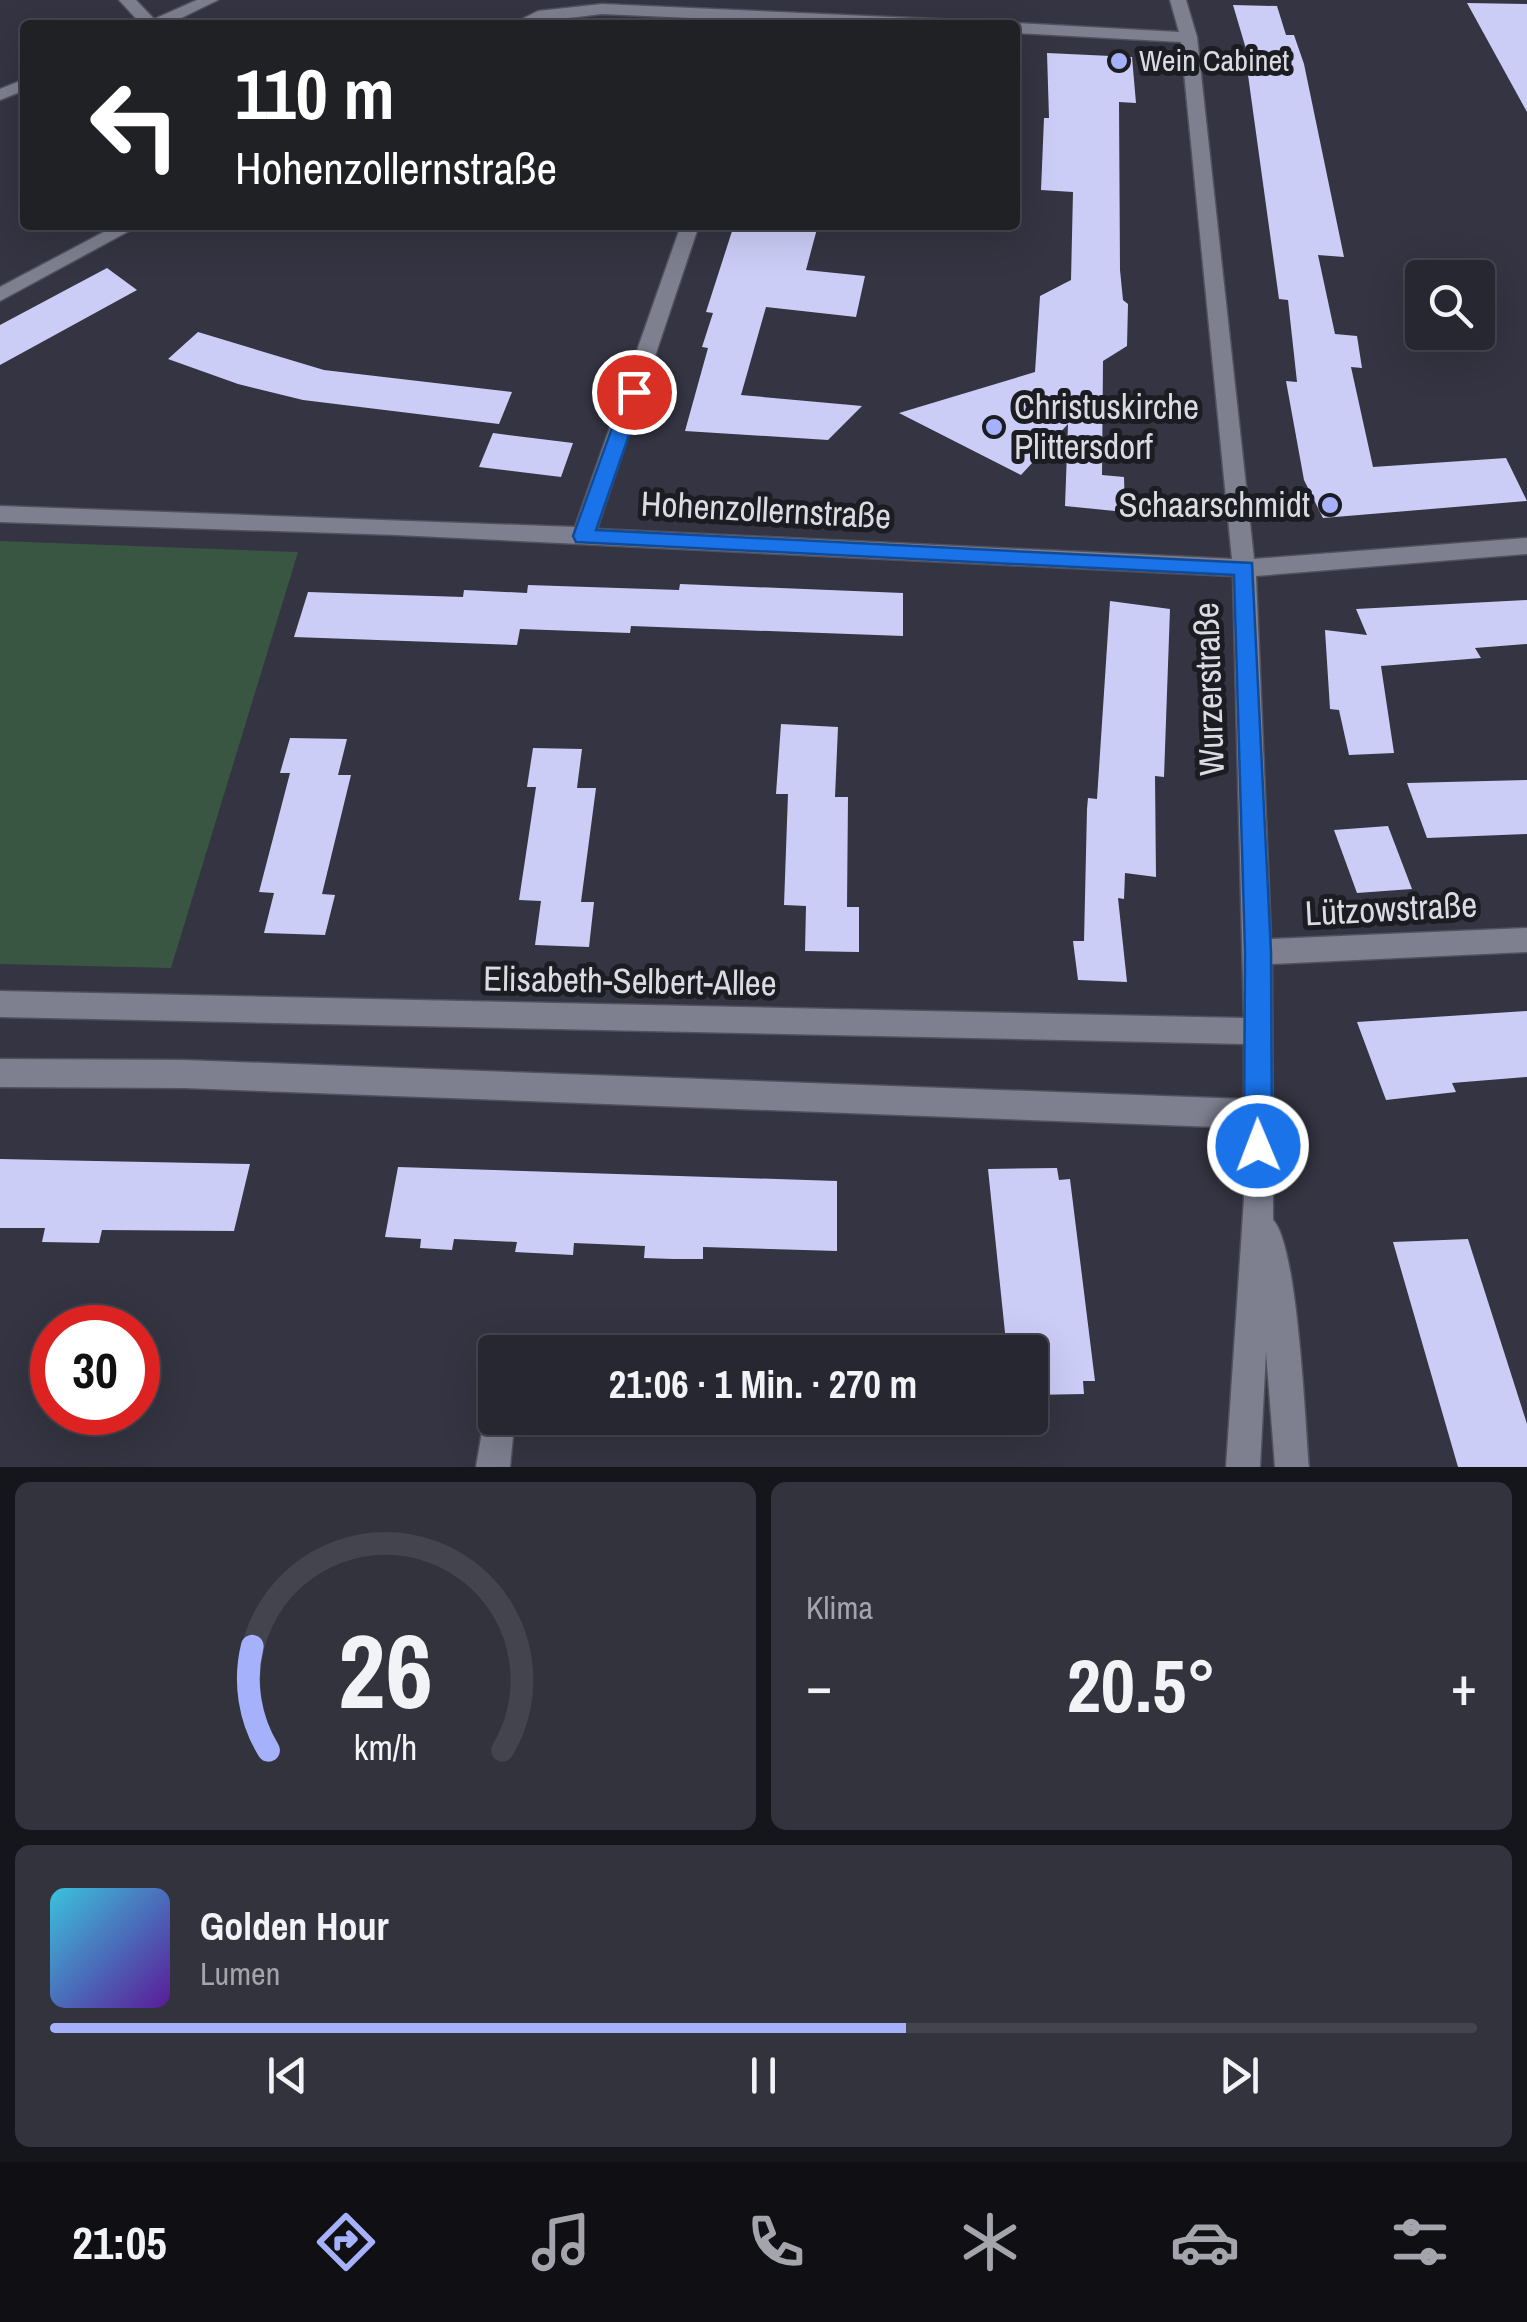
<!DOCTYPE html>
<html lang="de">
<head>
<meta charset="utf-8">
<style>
  :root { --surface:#272732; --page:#33333e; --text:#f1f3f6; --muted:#a4a5ac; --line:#43444d; --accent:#a6b1fc }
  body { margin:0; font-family:"Archivo Narrow",sans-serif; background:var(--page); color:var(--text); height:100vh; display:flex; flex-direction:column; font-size:38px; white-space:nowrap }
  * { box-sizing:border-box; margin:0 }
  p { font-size:32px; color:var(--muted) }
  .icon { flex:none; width:55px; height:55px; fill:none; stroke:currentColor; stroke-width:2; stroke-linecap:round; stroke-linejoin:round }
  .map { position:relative; height:1467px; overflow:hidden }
  .details { display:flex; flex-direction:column; gap:15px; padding:15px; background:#15151c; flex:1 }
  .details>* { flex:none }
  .top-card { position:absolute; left:20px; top:20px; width:1000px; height:210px; border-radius:10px; box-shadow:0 10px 40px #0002,0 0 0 2px var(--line); background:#202124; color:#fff; overflow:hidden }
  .buttons { position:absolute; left:1405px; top:260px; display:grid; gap:20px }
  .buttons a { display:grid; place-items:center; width:90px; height:90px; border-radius:10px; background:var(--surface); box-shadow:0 10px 40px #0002,0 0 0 2px var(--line); font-size:50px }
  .speed { position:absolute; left:30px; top:1305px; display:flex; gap:20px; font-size:50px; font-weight:700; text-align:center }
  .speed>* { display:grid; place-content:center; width:130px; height:130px; border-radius:50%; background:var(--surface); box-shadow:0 10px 40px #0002,0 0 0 2px var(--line); line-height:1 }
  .speed .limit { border:15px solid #d22; background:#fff; color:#111 }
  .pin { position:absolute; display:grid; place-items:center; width:85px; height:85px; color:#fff; margin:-42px; border:5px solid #fff; border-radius:50%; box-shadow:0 2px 10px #0007 }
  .me { position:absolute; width:110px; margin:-55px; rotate:359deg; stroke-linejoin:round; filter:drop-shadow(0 0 8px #0008) }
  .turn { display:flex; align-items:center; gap:35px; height:210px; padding:0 50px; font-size:45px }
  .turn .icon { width:130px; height:130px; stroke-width:2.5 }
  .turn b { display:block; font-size:70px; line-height:85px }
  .big { font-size:75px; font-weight:700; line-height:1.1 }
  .details .tile { flex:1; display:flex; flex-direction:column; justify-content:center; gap:15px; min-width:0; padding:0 35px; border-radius:15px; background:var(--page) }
  .details .dial { align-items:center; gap:0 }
  .dial svg { height:260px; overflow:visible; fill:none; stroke:var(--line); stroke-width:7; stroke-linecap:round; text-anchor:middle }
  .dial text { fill:var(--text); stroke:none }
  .song { display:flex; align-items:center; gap:30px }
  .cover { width:120px; height:120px; border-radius:15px; background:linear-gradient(135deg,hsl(190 70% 55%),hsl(270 70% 35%)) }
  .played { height:10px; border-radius:5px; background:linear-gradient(90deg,var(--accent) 60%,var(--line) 60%) }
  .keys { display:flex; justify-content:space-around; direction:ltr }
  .heat { display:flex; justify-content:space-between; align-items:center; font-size:55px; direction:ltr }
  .details .tiles { flex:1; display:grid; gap:15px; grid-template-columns:1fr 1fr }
  .tile:last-child { grid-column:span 2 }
  .trip { position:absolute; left:478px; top:1335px; width:570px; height:100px; border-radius:10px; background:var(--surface); box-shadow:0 10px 40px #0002,0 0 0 2px var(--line); font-weight:700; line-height:100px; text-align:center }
  .menu { display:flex; height:160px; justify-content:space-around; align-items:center; background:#101014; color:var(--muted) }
  .menu .icon { width:70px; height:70px }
  .menu .current { color:var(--accent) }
  .menu b { font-size:45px; color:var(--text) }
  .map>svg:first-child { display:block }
  .green { fill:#385642 }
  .building { fill:#cbcdf7 }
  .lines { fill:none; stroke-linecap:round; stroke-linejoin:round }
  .minor-casing { stroke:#50515c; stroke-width:3 }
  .minor { fill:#7e7f8f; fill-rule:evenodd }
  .route { fill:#1a73e8; stroke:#114b97; stroke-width:2.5 }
  .poi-dot { fill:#a6b1fc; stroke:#1c1d23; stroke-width:4 }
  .labels { text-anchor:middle; stroke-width:10; stroke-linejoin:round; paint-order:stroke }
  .far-poi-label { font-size:30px; fill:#dadbe3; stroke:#1c1d23; text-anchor:start }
  .poi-label { font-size:35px; fill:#dadbe3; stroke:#1c1d23; text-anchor:start }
  .street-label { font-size:35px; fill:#dadbe3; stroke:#1c1d23 }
</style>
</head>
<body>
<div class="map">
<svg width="1527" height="1467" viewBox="0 0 1527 1467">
  <rect width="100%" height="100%" fill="#343442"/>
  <path class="green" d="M0 541 298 552 171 968 0 964Z"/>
  <g class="building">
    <path d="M1467 3 1527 4V112Z"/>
    <path d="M1233 5 1277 6 1286 35H1294L1304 64 1344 257 1318 255 1335 334 1357 336 1362 368 1351 367 1373 467 1506 458 1527 501 1323 518 1304 480 1286 381 1297 382 1288 300 1279 299 1248 75 1254 76Z"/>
    <path d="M1047 53 1132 57 1136 103 1119 102 1120 270 1123 300 1128 304 1127 346 1103 361 1102 475 1124 477 1125 512 1065 506 1068 424 1021 475 899 413 1035 372 1040 296 1071 280 1073 192 1041 190 1044 118H1049Z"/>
    <path d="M734 225H818L806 270 865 276 856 317 766 307 741 395 862 406 828 440 685 431 708 348 702 347 713 313 706 312Z"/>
    <path d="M107 268 137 290 0 365V325Z"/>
    <path d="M198 332 324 370 512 392 499 424 303 400 238 384 168 359Z"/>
    <path d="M493 433 573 443 561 477 479 467Z"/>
    <path d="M680 584 903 593V636L631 626 630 633 520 629 517 645 294 637 308 592 463 597 464 590 527 593 528 585 679 590Z"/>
    <path d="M1527 600V644L1475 648 1481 658 1381 666 1394 753 1349 755 1339 710 1330 709 1325 630 1367 635 1356 609Z"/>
    <path d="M1110 601 1170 609 1164 777 1155 776 1156 877 1125 873 1124 899 1118 898 1127 982 1078 980 1073 941H1084L1087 809 1088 798 1097 799Z"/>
    <path d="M781 724 838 727 835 797H848L847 907H859V952L805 951 806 906 784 905 788 794H776Z"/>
    <path d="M290 738 347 739 338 775H351L322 894 335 895 325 935 264 933 274 893 259 892 290 773H280Z"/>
    <path d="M533 748 582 749 577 788H596L581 902H594L589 947 535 945 541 901 519 900 536 787H527Z"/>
    <path d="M1527 780V834L1427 838 1407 783Z"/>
    <path d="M1388 826 1412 889 1357 893 1334 830Z"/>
    <path d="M1527 1011V1077L1452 1083 1456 1092 1386 1100 1357 1022Z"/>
    <path d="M0 1159 96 1161 250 1164 234 1231 102 1230 99 1243 42 1242 45 1228H0Z"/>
    <path d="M398 1167 837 1181V1251L703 1247V1259H673L644 1258 645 1246 574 1243 573 1255 534 1253 515 1252 517 1242 454 1239 452 1250 420 1248 421 1239 385 1237Z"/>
    <path d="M1057 1168 1059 1180 1070 1179 1095 1381H1083L1084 1394 1030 1395V1352H1007L988 1169Z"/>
    <path d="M1468 1239 1527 1424V1467H1458L1393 1242Z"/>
  </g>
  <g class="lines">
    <defs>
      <g id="minor">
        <path d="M119 0H136L154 19 197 0H218L167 25H142Z"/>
        <path d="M1170 0H1186L1197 37 1254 559 1527 538V554L1256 576 1271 939 1527 928V952L1272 964 1273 1220C1298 1245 1305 1423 1309 1467H1275L1266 1352 1260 1467H1226L1244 1199V1128L184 1088 0 1087V1059L184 1060 1244 1099V1044L0 1017V991L1244 1018 1233 576 397 535 0 522V506L575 527 681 225H699L597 529 1232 559 1181 42 1015 33V25H1009L1015 23 1179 32Z"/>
        <path d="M602 4 957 20 965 25H849L602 14 510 25 538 11Z"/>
        <path d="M25 79V90L0 100V89Z"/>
        <path d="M117 225H140L0 301V287Z"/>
        <path d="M495 1410V1418H510L514 1426 510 1467H476L485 1414Z"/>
      </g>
    </defs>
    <use href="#minor" class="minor-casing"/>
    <use href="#minor" class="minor"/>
  </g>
  <path class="route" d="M634 386 644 392 596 530 1252 563 1271 952 1272 1146 1268 1156 1258 1160 1248 1156 1244 1146 1245 952 1234 575 576 542 573 536 625 392Z"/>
  <g class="poi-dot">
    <circle cx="1119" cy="61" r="10"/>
    <circle cx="994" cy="427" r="10"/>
    <circle cx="1330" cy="505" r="10"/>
  </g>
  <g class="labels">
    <g class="far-poi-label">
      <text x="1139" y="71">Wein Cabinet</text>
    </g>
    <g class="poi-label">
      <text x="1014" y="419">Christuskirche<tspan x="1014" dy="40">Plittersdorf</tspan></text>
      <text x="1310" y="517" text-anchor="end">Schaarschmidt</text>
    </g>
    <g class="street-label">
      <text transform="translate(766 510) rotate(3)" y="12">Hohenzollernstraße</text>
      <text transform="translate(1209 689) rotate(-92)" y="12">Wurzerstraße</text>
      <text transform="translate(1391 909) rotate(-3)" y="12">Lützowstraße</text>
      <text transform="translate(630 981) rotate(1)" y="12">Elisabeth-Selbert-Allee</text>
    </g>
  </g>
</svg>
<div class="buttons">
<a><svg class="icon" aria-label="search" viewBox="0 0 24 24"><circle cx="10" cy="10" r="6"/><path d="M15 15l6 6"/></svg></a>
</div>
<div class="speed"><div class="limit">30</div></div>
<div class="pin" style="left:634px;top:392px;background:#d93025"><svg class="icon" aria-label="arrive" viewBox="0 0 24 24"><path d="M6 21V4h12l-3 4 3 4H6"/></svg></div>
<svg class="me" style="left:1258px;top:1146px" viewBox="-20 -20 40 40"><circle r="17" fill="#1a73e8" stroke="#fff" stroke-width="3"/><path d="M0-11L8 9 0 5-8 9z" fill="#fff"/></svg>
<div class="trip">21:06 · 1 Min. · 270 m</div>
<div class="top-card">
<div class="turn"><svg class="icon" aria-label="left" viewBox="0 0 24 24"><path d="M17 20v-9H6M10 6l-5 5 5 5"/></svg><div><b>110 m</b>Hohenzollernstraße</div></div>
</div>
</div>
<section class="details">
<div class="tiles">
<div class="tile dial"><svg viewBox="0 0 100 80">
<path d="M14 69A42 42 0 1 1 86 69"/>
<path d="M14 69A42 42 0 0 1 9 37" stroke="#a6b1fc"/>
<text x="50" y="56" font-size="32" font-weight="700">26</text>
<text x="50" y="72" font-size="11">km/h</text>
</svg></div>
<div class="tile"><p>Klima</p>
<div class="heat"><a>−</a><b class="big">20.5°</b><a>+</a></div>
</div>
<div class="tile">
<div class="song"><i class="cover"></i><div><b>Golden Hour</b><p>Lumen</p></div></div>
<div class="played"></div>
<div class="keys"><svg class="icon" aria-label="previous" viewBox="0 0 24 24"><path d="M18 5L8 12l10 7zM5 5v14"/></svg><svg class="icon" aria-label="pause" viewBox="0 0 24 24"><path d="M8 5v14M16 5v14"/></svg><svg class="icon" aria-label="next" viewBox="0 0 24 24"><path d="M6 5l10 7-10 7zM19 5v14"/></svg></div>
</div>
</div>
</section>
<nav class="menu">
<b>21:05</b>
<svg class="icon current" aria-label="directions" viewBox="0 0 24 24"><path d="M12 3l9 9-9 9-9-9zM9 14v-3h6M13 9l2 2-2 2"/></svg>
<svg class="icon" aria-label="music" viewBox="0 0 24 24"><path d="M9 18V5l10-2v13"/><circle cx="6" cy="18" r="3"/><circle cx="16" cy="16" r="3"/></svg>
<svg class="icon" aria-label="phone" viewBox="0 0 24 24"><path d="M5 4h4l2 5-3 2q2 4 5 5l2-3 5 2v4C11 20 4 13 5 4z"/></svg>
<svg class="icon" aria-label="climate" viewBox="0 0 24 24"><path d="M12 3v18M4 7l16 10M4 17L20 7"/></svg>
<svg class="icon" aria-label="car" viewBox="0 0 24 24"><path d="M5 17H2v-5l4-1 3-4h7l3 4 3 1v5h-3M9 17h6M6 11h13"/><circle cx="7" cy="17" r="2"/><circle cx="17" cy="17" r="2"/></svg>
<svg class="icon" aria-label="filters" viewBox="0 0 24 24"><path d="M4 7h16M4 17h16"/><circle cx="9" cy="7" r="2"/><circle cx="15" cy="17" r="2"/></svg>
</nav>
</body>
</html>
